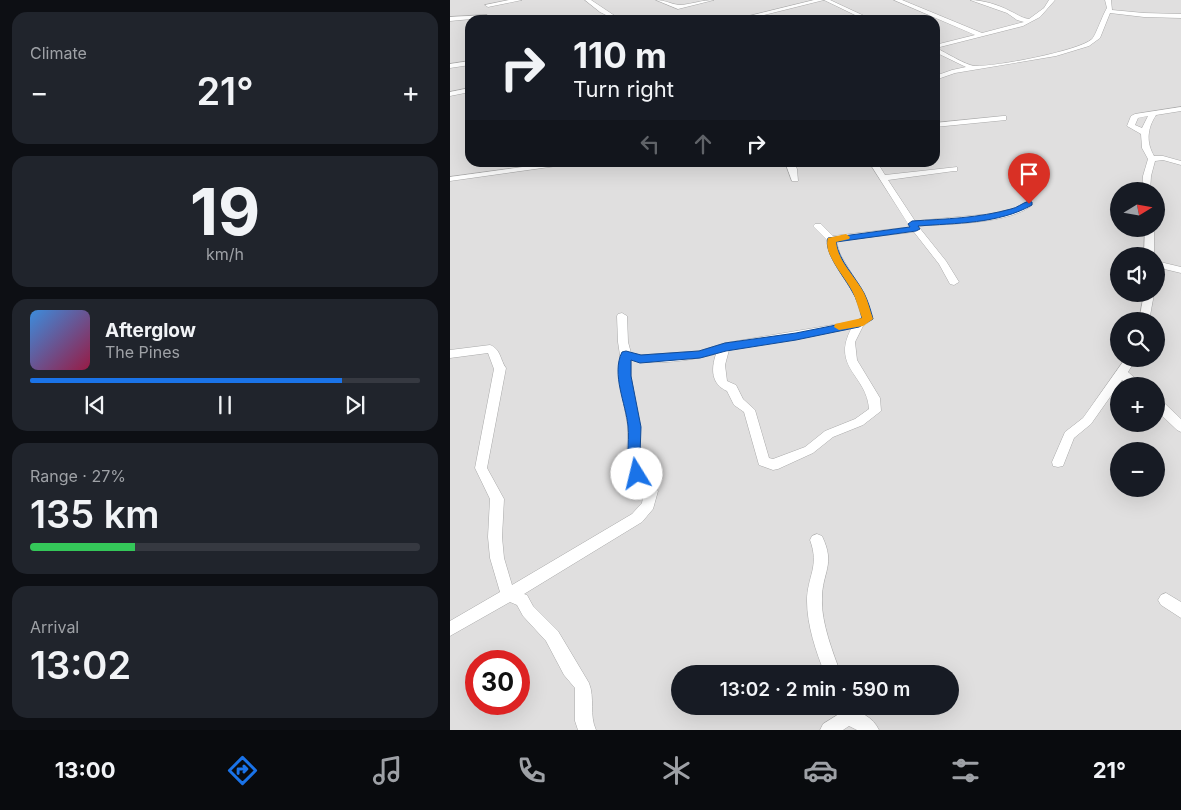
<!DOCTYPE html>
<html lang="en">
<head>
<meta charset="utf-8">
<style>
  :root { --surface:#171b24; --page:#20242c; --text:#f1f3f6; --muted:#9ea1a6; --line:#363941; --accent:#1a73e8 }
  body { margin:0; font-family:Inter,sans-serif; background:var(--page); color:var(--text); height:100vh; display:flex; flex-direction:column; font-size:19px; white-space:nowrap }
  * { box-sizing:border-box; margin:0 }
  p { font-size:16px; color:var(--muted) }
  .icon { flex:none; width:28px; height:28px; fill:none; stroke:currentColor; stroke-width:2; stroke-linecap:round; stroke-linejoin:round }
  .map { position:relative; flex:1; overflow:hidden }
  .side { display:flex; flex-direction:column; gap:12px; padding:12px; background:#0d0f14; width:450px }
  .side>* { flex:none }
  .banner { position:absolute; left:15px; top:15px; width:475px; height:152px; border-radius:15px; box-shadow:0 5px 20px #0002; background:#171b24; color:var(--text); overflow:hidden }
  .needle { width:32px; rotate:79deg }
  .buttons { position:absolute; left:660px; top:182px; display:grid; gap:10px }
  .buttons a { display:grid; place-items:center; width:55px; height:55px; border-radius:50%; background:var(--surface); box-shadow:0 5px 20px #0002; font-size:25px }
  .speed { position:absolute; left:15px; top:650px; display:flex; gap:10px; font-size:25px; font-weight:700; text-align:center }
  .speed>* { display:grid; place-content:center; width:65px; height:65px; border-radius:50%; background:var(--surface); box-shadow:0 5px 20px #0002; line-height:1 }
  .speed .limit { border:8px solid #d22; background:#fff; color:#111 }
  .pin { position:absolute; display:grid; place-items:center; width:42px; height:42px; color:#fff; margin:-51px -21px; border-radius:50% 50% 50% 0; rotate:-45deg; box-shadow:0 0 5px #0007 }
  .pin .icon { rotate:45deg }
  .me { position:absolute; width:55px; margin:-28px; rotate:351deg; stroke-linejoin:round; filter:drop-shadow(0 0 4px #0008) }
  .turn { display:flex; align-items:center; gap:18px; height:105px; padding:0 25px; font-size:22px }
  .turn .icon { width:65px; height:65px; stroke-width:2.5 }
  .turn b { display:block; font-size:35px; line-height:42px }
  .lanes { display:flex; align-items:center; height:48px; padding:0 25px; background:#0003; justify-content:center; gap:25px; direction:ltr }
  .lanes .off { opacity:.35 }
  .big { font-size:38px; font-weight:600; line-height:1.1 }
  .side .tile { flex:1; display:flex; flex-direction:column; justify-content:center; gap:8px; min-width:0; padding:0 18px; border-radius:15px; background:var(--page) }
  .side .dial { align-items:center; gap:0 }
  .dial b { font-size:65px; line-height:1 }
  .song { display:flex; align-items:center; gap:15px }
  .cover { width:60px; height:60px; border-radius:8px; background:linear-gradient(135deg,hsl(210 70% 55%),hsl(340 70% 35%)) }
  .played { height:5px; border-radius:2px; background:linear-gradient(90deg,var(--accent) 80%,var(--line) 80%) }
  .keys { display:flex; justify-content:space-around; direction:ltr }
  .heat { display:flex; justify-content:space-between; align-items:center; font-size:28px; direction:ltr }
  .charge { height:8px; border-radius:4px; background:linear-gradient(90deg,#34c759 27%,var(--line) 0) }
  .trip { position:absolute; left:221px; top:665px; width:288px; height:50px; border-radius:25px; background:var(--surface); box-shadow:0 5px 20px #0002; font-weight:600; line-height:50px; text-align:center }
  .menu { display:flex; height:80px; justify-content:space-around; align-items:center; background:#090b0e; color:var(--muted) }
  .menu .icon { width:35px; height:35px }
  .menu .on { color:var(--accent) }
  .menu b { font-size:22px; color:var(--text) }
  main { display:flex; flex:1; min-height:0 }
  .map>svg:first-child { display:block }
  .residential { fill:#e0dfdf; fill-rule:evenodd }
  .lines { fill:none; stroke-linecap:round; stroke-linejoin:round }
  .minor-casing { stroke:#a9a9a9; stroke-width:1 }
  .minor { fill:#fff; fill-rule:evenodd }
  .route { fill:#1a73e8; stroke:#114b97 }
  .slow { fill:#f59e0b }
</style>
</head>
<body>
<main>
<section class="side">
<div class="tile"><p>Climate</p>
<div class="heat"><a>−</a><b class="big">21°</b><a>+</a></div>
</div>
<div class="tile dial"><b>19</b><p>km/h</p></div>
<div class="tile">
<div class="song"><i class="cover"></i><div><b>Afterglow</b><p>The Pines</p></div></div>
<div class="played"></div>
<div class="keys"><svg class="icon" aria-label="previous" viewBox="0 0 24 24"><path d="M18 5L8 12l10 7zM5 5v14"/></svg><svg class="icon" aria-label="pause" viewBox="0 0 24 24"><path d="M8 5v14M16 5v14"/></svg><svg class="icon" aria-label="next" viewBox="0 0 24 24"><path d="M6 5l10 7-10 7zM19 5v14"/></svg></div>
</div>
<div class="tile"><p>Range · 27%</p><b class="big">135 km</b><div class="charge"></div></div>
<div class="tile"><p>Arrival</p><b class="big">13:02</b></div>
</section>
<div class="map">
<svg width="731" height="730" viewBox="0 0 731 730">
  <rect width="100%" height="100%" fill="#f2efe9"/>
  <path class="residential" d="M0 0H731V730H0ZM20 20H485V162H20ZM669 191H706V229H669ZM669 256H706V294H669ZM669 321H706V359H669ZM669 386H706V424H669ZM669 451H706V489H669ZM26 661H69V704H26ZM230 674H500V706H230Z"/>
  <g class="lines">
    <defs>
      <g id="minor">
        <path d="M59 0H72L38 7 35 5Z"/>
        <path d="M135 0H141L165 16 160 17 150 12Z"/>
        <path d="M206 0C215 0 223 5 231 5 242 4 252 0 264 0L228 9Z"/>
        <path d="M364 0H380L423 20 410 18 392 20 405 15 374 0 294 20 291 18Z"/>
        <path d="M444 0H452L532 33 574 22 567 20 557 13 520 0C533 0 549 5 560 11 567 14 571 18 579 19L594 8 599 0H605L590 17 573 26 486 48C497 53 515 65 525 66 544 67 629 51 642 39 645 37 653 14 657 8L655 0H661L662 10 694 13 731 14V18L694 17 660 13 650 38 639 46 606 56 505 73 485 80V76L502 70 516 67 485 52V45L525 35Z"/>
        <path d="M37 15 38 20H32V18L0 21V17Z"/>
        <path d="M20 61V65L0 68V64Z"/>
        <path d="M20 88V92L0 96V92Z"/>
        <path d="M731 107V111L706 115C697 129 696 142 704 156H713L731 161V165L713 160 705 161 701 176 700 191H692L693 176 698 159 692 148 691 134 677 126 681 116 685 114ZM698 116 692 128 685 125 688 118Z"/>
        <path d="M553 116H556V120L485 127V123Z"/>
        <path d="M109 162H135L0 181V177Z"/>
        <path d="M335 162H343L347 169 348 181H342Z"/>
        <path d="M419 162H427L435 175 507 167V171H504L438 180 465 221 540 214 566 208 579 201 583 204C563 224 497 224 468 226L496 261 509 282 504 285 500 284 489 264 464 232 386 241 390 254 415 296 423 319 413 326 405 342 407 360 430 398 431 411 413 425 383 437 363 453 328 469 323 470 309 465 294 412 284 405 277 391C261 384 261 369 266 354 245 360 202 366 181 360V376L190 427 189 455 193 472 208 491 203 509 192 522 74 594 77 595 83 606 108 631 139 683C145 698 139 715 146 730H128L125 721V688L114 675 96 641 73 616 67 605 60 602 0 636V621L50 592 40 558 38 537 40 499 25 468 44 369 38 353 0 358V350L40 345C51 349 50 360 56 368L37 468 54 499 52 537 54 558 62 585 182 514 192 503 194 492 181 474 177 455 178 427 169 376 170 355 168 342 167 316 168 314 172 313 177 316 178 342 181 353 191 355 249 351 275 343 406 321 412 318 405 296 380 254 377 240 363 226 365 224H371L383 236 460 227ZM401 329C381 368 417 375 419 409L405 419 375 431 355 447 323 459 319 458 305 410 293 399 286 385 277 381 275 365 279 350Z"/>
        <path d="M695 229H704V256H694Z"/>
        <path d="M706 261 731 267V273L706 267Z"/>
        <path d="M694 294H704L699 321H689Z"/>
        <path d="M675 359H686L678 372 694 386H680L672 380 641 424 624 438 613 466 608 467 603 466 602 462 615 432 633 418Z"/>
        <path d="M706 398 710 399 731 419V432L727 430 706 410Z"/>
        <path d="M367 534 372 536C386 565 372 572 372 599 371 622 383 653 391 674H375C366 652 357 625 357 601 357 576 370 567 360 540L362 536Z"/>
        <path d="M716 593 731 602V618L711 605 708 600 711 595Z"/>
        <path d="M397 709C410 711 423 717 429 730H407L399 726 393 730H370L373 724Z"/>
      </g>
    </defs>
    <use href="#minor" class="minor-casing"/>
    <use href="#minor" class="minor"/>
  </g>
  <path class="route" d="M579 201 582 202V205C549 224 505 223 468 226L470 229 466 231 386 242C389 261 405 276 414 293 418 301 421 311 423 319L409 327 346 340 276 351 250 358 190 363 181 360V376L191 427 190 455 194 474 192 477 187 479 183 477C174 461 180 444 178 426 176 404 161 374 172 352L176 351 191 355 249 351 275 343 346 333 406 321 412 318C410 309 407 299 402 291 395 278 373 252 378 238L460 227 458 224 462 221C495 219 529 218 561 209 567 208 572 203 579 201Z"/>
  <path class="slow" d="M396 234 400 237 399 239 386 242C388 262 405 276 414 293 418 301 420 311 423 319L413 326 389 330 384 327 385 324 412 318C409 310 407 302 404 295 398 279 372 255 378 238Z"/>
</svg>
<div class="buttons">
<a><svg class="needle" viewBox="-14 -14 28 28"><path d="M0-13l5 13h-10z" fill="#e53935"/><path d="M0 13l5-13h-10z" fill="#9ea1a6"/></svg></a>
<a><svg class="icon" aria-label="sound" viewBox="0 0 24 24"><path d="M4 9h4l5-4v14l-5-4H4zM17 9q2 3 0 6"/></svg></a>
<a><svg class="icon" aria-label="search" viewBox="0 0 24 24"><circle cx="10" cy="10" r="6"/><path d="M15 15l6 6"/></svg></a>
<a>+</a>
<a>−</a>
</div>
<div class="speed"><div class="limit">30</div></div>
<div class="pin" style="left:579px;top:204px;background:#d93025"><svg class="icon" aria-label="arrive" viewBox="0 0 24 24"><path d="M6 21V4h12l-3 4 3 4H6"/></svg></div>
<svg class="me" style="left:187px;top:474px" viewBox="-20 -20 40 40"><circle r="19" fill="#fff"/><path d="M0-13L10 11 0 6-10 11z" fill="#1a73e8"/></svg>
<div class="trip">13:02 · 2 min · 590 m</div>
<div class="banner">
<div class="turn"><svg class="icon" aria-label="right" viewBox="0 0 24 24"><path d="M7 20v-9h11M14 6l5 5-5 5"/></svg><div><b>110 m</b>Turn right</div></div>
<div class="lanes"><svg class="icon off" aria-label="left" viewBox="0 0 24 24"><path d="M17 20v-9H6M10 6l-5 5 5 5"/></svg><svg class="icon off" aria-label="ahead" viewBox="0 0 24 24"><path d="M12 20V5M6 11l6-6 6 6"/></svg><svg class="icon" aria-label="right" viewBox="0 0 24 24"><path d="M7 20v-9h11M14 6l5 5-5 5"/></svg></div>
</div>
</div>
</main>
<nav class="menu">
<b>13:00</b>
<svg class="icon on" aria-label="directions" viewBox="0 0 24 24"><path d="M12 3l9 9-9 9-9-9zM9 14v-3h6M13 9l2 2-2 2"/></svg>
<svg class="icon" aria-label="music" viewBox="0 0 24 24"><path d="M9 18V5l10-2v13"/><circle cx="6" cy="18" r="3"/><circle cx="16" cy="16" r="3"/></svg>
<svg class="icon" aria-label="phone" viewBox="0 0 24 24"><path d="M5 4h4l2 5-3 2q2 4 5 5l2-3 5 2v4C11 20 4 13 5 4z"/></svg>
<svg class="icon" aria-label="climate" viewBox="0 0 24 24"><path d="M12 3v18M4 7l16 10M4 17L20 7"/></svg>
<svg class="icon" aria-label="car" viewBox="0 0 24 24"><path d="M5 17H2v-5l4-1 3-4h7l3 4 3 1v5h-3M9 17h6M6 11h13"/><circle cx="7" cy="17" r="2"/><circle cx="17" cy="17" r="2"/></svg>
<svg class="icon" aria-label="filters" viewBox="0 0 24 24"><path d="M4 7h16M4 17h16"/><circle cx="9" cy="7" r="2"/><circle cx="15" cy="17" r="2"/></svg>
<b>21°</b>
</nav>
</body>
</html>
